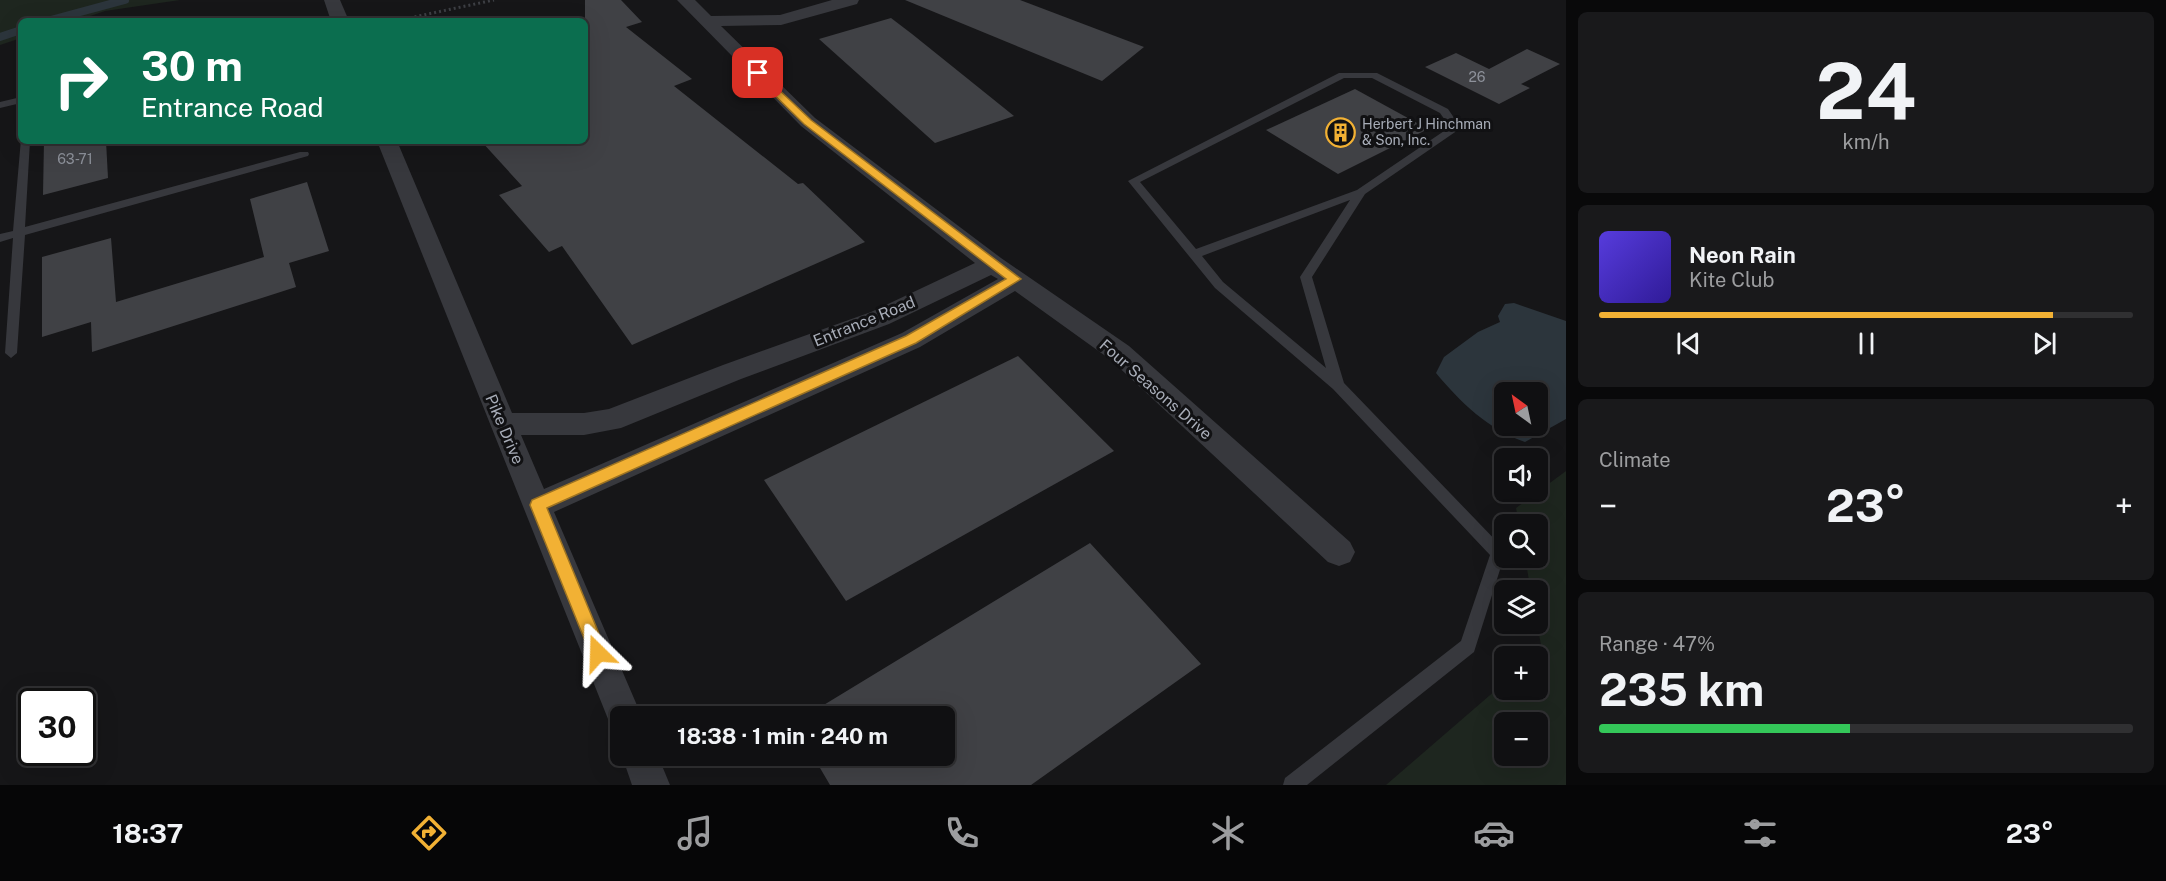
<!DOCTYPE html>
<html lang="en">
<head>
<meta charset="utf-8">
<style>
  :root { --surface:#101012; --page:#19191b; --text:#f1f3f6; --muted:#9c9d9f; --line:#303032; --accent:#f2b134 }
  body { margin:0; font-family:"Public Sans",sans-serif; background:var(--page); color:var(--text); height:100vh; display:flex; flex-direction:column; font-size:22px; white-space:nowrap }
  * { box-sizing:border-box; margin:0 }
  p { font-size:20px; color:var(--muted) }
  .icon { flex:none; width:33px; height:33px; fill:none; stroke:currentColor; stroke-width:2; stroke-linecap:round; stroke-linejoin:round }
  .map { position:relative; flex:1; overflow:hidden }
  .side { display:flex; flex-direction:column; gap:12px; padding:12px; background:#09090a; width:600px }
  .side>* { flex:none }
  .banner { position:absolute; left:18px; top:18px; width:570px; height:126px; border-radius:9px; box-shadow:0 6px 24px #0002,0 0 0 2px var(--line); background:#0b6e4f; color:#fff; overflow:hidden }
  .needle { width:39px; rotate:327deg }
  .controls { position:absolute; left:1494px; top:382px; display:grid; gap:12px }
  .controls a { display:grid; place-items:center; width:54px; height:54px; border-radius:9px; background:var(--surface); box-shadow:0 6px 24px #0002,0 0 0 2px var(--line); font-size:30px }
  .speed { position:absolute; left:18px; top:688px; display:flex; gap:12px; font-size:30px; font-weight:700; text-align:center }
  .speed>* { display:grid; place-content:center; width:78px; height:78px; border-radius:50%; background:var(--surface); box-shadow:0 6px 24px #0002,0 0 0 2px var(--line); line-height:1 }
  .speed .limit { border:3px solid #111; border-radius:9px; background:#fff; color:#111 }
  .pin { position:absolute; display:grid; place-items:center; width:51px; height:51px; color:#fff; margin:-26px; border-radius:12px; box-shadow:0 3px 9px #0006 }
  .me { position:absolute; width:66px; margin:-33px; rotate:338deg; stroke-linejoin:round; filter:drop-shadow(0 0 4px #0008) }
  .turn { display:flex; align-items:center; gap:21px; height:126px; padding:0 24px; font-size:27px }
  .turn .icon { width:78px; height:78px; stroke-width:2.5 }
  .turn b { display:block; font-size:42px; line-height:51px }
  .big { font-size:45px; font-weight:700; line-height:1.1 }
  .side .tile { flex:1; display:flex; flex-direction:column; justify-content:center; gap:9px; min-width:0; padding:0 21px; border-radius:9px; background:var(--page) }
  .side .dial { align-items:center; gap:0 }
  .dial b { font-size:78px; line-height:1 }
  .song { display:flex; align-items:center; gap:18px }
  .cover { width:72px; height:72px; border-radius:9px; background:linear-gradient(135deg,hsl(250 70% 55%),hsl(250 70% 35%)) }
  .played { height:6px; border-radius:3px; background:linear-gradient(90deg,var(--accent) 85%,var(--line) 85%) }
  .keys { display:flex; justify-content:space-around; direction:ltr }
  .heat { display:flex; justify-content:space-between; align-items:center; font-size:33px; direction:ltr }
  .charge { height:9px; border-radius:4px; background:linear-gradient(90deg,#34c759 47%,var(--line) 0) }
  .trip { position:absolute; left:610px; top:706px; width:345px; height:60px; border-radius:9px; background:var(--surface); box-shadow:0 6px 24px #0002,0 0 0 2px var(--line); font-weight:700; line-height:60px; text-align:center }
  .tabs { display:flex; height:96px; justify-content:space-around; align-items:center; background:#060607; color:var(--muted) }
  .tabs .icon { width:42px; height:42px }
  .tabs .selected { color:var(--accent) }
  .tabs b { font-size:27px; color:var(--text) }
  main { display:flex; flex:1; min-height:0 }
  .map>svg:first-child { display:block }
  .green { fill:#1e261f; fill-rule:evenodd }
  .water { fill:#2c353c; fill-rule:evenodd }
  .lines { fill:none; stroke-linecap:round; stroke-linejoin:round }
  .stream { stroke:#2c353c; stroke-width:8 }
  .building { fill:#404145 }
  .path { stroke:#3d3f44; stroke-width:3; stroke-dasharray:2 3; stroke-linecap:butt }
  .lane { fill:#37383d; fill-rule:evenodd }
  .street { fill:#37383d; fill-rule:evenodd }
  .route { fill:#f2b134; stroke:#9d7322; stroke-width:1.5 }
  .labels { text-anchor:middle; stroke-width:6; stroke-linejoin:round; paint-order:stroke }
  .number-label { font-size:14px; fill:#8e929b }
  .far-poi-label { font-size:14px; fill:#a8adb8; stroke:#111113; text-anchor:start }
  .street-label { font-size:16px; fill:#a8adb8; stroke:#111113 }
</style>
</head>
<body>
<main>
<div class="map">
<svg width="1566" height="785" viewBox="0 0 1566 785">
  <rect width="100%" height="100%" fill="#161618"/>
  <g class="green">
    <path d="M0 0H180L105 11 75 21H21V38L0 45Z"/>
    <path d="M1566 471V785H1386L1504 683V690H1538V657H1534L1542 650 1537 624 1538 591H1531L1525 558H1538V525H1519L1516 508ZM1504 723H1538V756H1504Z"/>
  </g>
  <path class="water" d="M1514 303 1566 321V419L1525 442C1489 430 1460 402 1436 373L1444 357 1478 332 1500 322 1498 316 1505 304ZM1504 393H1538V426H1504Z"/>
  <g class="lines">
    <g class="stream">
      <path d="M47 21 125 0"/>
      <path d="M0 37 21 30"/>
    </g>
  </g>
  <g class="building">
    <path d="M585 0H621L642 22 626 27 692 79 674 86 798 184 803 183 865 242 632 345 562 246 549 252 499 195 522 186 481 141H585Z"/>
    <path d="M905 0H1020L1144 47 1102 81Z"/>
    <path d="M891 18 912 34 1014 116 935 143 819 39Z"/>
    <path d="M1527 49 1560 64 1521 84 1530 88 1499 104 1425 67 1456 53 1489 69Z"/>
    <path d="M1355 89 1428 129 1338 174 1266 130Z"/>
    <path d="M44 141H106L108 178 43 195Z"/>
    <path d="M307 182 329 251 289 263 296 287 92 352 91 322 42 337V257L111 238 116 302 264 257 250 199Z"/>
    <path d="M1018 356 1114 451 846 601 764 480Z"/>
    <path d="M1090 543 1201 664 1031 785H830L813 756H945V717H804Z"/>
  </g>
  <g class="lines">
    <path class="path" d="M395 21 494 0"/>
    <g class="lane">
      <path d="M1339 73H1377L1448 109 1461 128 1365 194 1312 277 1344 383 1503 548 1504 557 1474 652 1307 785H1283L1285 778 1461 641 1490 555 1333 389 1215 288 1128 181ZM1344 78H1372L1440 113 1450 127 1357 190 1196 249 1140 182ZM1350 200 1300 277 1326 368 1223 282 1202 256Z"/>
      <path d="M21 97V103L0 108V102Z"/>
      <path d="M21 139 30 141 25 227 300 152H308L309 154 308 156 25 235 17 353 11 358 5 353 13 238 0 242V234L13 231Z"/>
    </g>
    <g class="street">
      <path d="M324 0H340L349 21H331Z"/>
      <path d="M677 0H695L711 16 780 15 832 0H859L857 4 781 25 721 26 815 118 1001 258 1129 346 1350 542 1355 552 1350 562 1339 566 1328 562 1111 360 1015 291 920 347 554 512 642 717H621V733L612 729 377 141H397L512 413H584L609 409 723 365 871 312 975 263 801 126ZM991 275 998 279 902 333 544 489 521 435H584L621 428 741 379 889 324Z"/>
      <path d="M622 756H658L670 785H632Z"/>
    </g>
  </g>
  <path class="route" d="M758 70 811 120 1021 279 916 343 547 508 607 653 604 659 598 661 592 659 590 653 530 505 532 500 906 336 1006 279 804 124 754 75 753 73Z"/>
  <defs>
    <symbol id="building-ring" viewBox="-11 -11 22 22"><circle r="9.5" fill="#111113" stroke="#f2b134" stroke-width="1.5"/><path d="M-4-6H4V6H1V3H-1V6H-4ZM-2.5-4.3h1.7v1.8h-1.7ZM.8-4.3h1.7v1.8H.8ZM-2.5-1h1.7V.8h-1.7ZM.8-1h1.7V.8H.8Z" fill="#f2b134"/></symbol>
  </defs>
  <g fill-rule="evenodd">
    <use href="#building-ring" x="1324" y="116" width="33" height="33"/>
  </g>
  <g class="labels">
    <g class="number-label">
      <text x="1477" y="82">26</text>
      <text x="75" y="164">63-71</text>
    </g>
    <g class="far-poi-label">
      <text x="1362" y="129">Herbert J Hinchman<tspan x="1362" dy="16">&amp; Son, Inc.</tspan></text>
    </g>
    <g class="street-label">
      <text transform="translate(864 321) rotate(-22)" y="6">Entrance Road</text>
      <text transform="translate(1156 389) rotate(41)" y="6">Four Seasons Drive</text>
      <text transform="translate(505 429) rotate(67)" y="6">Pike Drive</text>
    </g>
  </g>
</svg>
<div class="controls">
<a><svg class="needle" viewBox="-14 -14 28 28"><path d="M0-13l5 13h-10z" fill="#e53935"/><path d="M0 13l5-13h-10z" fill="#9c9d9f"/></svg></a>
<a><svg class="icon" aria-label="sound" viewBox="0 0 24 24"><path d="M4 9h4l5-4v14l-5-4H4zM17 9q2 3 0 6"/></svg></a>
<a><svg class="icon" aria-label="search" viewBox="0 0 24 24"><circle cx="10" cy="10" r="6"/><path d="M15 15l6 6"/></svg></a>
<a><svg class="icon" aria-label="layers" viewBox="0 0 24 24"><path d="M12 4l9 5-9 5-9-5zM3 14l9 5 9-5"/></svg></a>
<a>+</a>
<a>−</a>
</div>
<div class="speed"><div class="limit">30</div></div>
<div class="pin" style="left:758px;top:73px;background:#d93025"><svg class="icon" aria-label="arrive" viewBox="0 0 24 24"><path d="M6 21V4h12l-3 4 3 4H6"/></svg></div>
<svg class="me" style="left:598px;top:653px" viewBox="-20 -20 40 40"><path d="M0-17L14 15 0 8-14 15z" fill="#f2b134" stroke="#fff" stroke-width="4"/></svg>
<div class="trip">18:38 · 1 min · 240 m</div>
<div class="banner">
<div class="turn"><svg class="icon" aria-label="right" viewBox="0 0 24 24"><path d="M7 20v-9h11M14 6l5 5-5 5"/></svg><div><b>30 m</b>Entrance Road</div></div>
</div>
</div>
<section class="side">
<div class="tile dial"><b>24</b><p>km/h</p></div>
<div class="tile">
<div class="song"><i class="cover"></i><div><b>Neon Rain</b><p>Kite Club</p></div></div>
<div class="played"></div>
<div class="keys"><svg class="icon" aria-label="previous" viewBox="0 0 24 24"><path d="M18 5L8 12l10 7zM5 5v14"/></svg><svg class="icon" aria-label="pause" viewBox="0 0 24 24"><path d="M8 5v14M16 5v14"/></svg><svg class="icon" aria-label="next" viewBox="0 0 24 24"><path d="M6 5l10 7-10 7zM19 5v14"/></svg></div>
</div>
<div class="tile"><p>Climate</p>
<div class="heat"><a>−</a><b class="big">23°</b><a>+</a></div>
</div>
<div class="tile"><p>Range · 47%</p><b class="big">235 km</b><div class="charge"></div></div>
</section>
</main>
<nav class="tabs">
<b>18:37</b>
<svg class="icon selected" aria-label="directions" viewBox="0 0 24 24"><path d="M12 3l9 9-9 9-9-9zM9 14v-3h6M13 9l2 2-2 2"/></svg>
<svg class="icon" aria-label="music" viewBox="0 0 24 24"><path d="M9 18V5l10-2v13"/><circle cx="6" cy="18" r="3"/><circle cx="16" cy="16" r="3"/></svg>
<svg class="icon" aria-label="phone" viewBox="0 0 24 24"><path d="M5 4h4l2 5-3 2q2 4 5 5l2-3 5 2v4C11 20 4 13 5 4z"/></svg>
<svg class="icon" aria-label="climate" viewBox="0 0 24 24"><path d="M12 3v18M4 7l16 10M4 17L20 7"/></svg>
<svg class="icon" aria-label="car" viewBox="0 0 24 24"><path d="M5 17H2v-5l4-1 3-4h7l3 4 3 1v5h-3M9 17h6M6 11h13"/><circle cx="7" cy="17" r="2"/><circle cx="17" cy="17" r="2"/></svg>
<svg class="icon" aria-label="filters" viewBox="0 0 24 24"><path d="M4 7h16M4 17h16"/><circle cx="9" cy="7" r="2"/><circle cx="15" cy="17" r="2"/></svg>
<b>23°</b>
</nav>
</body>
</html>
